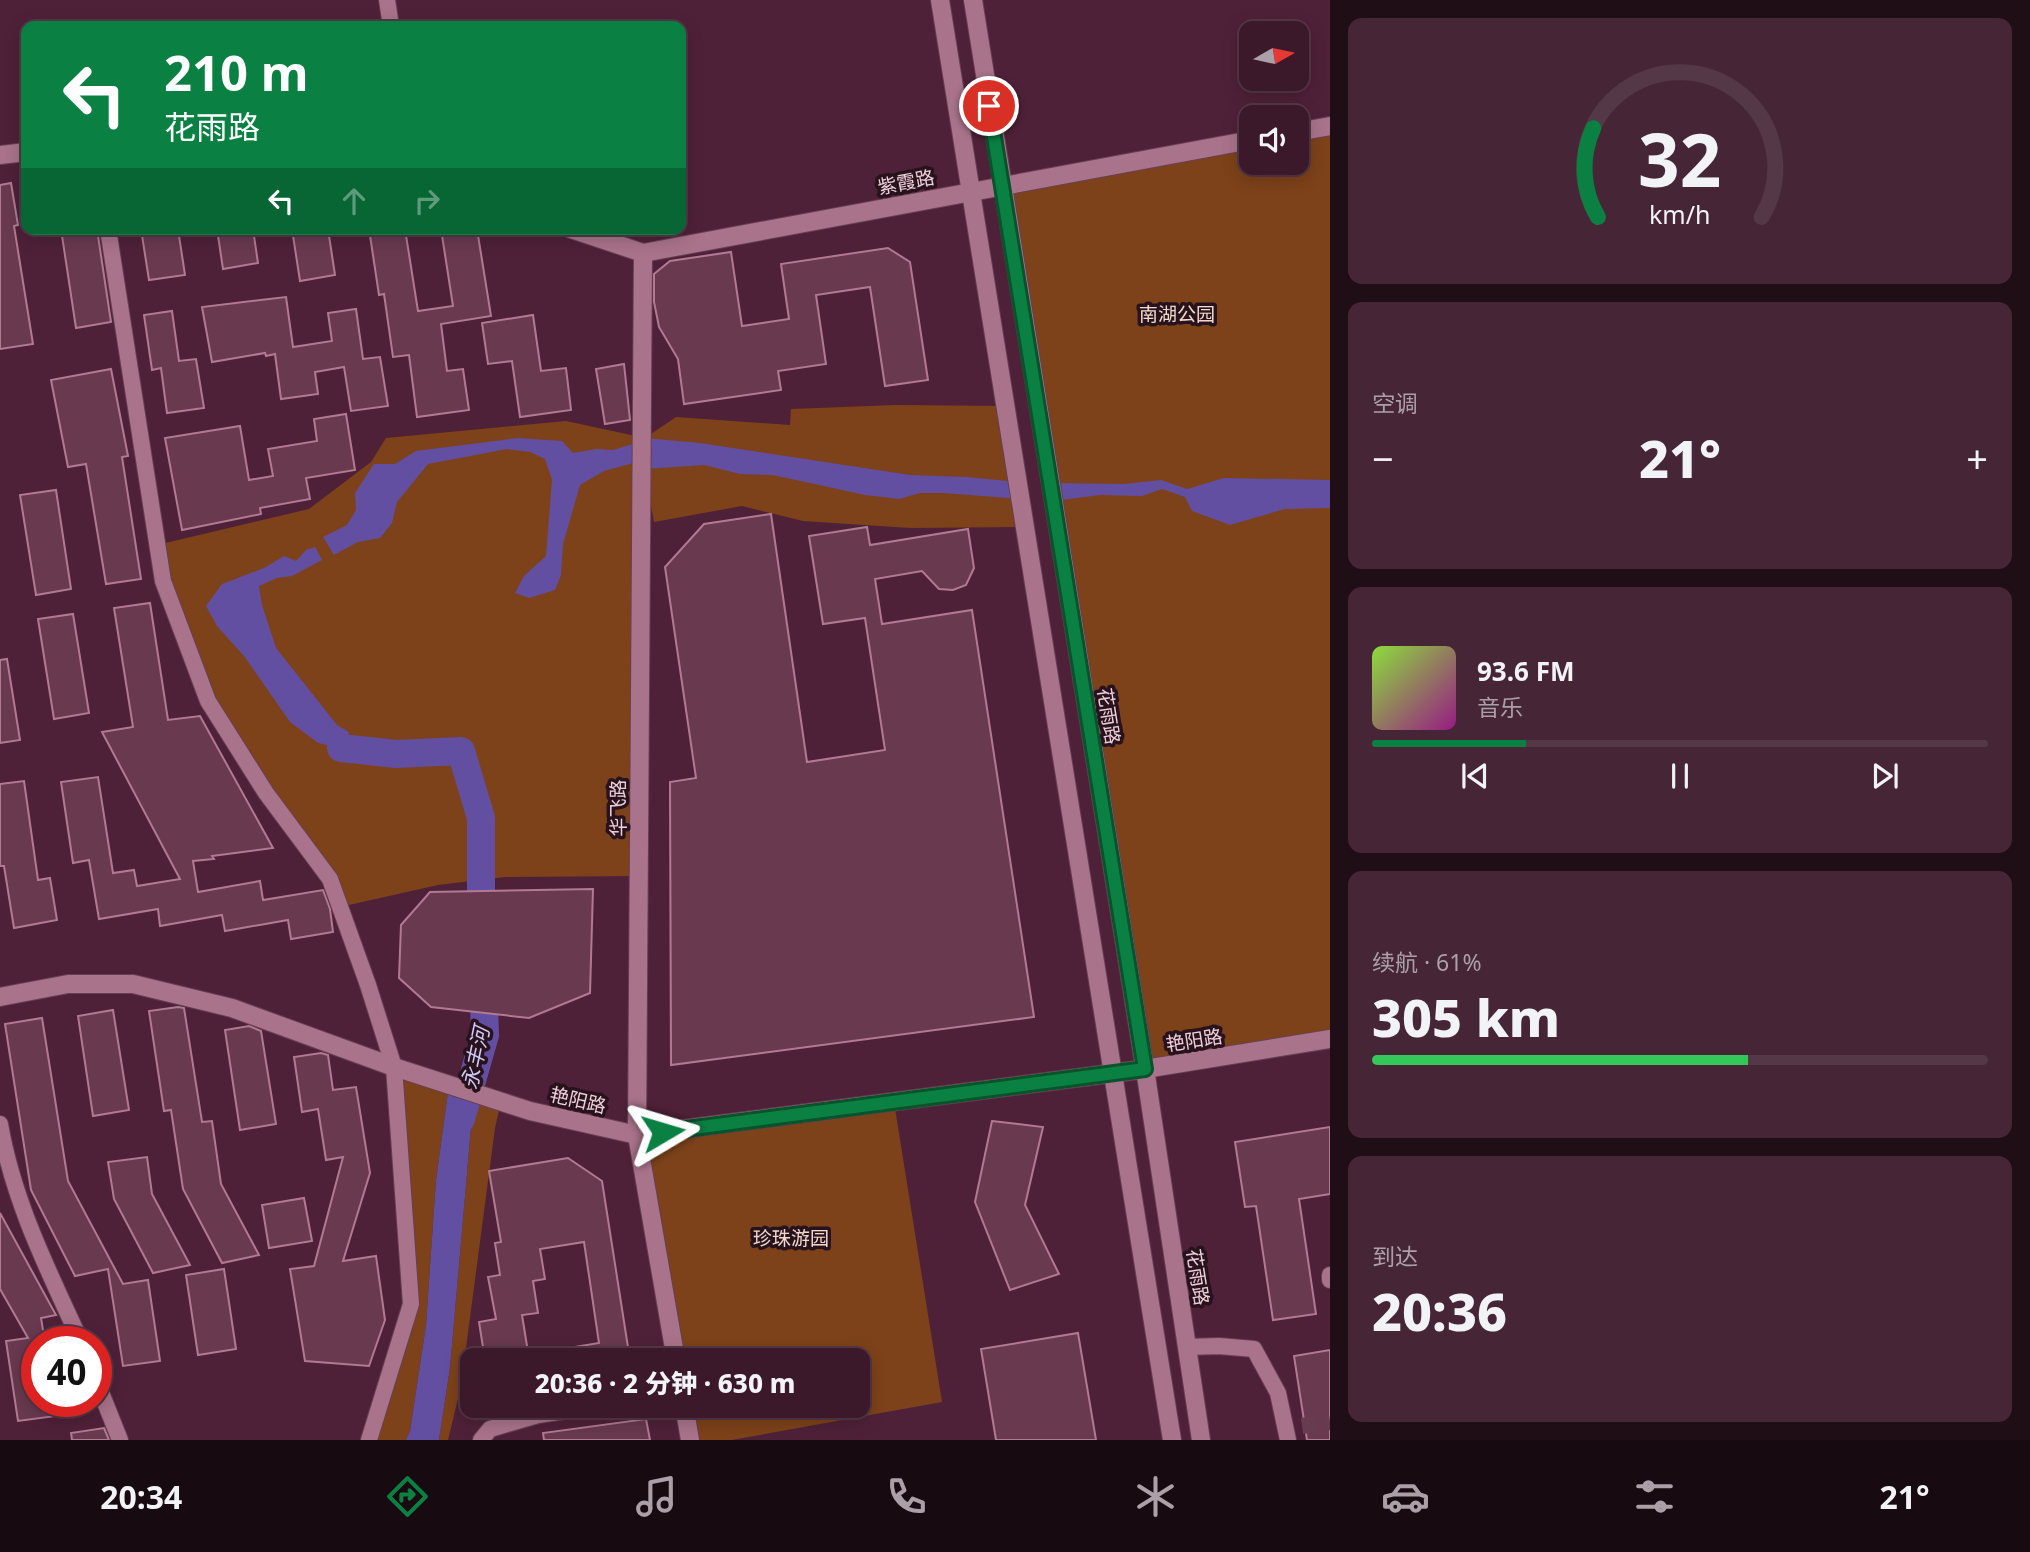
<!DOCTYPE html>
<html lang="zh">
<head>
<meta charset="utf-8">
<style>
  :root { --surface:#3b192a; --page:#462636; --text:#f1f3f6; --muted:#aca0a8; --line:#543847; --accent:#0b8043 }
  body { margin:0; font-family:"Noto Sans","Noto Sans SC",sans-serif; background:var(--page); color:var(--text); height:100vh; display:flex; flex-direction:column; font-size:26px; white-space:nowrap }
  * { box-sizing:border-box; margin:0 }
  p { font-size:23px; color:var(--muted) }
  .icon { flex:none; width:38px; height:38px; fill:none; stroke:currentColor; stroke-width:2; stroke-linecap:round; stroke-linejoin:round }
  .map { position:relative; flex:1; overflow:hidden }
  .side { display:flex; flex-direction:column; gap:18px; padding:18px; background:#200e17; width:700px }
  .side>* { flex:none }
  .banner { position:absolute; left:21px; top:21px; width:665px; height:214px; border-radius:14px; box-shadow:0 4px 18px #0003,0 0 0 2px var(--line); background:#0b8043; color:#fff; overflow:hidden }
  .needle { width:46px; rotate:81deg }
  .fabs { position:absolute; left:1239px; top:21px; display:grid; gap:14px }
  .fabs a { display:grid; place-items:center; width:70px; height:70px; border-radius:14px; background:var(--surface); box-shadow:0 4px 18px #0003,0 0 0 2px var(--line); font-size:35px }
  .speed { position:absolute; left:21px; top:1326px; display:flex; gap:14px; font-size:35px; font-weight:700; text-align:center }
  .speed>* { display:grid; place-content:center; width:91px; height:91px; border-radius:50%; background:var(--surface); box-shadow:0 4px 18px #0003,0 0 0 2px var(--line); line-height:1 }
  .speed .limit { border:10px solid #d22; background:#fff; color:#111 }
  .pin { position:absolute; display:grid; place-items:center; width:60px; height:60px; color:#fff; margin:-30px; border:4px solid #fff; border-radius:50%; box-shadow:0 2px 7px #0007 }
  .me { position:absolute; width:77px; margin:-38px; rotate:83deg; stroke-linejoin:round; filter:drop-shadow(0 0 5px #0008) }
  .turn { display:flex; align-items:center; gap:24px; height:147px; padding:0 28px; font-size:32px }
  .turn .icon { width:91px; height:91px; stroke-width:2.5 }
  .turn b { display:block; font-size:49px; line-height:60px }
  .lanes { display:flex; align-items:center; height:66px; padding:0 28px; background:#0003; justify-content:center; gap:35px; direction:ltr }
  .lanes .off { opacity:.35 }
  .big { font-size:52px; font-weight:800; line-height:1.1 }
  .side .tile { flex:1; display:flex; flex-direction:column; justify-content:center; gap:10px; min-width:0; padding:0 24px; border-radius:14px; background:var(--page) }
  .side .dial { align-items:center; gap:0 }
  .dial svg { height:182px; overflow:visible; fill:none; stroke:var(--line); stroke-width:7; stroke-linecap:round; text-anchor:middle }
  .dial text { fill:var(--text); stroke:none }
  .song { display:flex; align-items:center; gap:21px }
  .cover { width:84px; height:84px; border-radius:10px; background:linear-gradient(135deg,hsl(90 70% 55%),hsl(310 70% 35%)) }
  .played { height:7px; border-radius:4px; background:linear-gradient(90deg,var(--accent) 25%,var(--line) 25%) }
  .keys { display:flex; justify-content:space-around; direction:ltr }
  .heat { display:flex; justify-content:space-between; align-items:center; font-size:38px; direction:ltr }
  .charge { height:10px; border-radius:5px; background:linear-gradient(90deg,#34c759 61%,var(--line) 0) }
  .trip { position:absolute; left:460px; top:1348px; width:410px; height:70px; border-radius:14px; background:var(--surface); box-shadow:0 4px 18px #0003,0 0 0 2px var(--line); font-weight:800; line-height:70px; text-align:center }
  .dock { display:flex; height:112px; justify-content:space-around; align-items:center; background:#180a11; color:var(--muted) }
  .dock .icon { width:49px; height:49px }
  .dock .selected { color:var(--accent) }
  .dock b { font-size:32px; color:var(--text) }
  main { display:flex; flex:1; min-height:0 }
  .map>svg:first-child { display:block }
  .green { fill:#7d4219 }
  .water { fill:#624fa2 }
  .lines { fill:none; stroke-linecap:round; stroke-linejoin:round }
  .river { stroke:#624fa2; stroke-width:28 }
  .building { fill:#69394f; stroke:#b17a92; stroke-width:2 }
  .minor-tunnel { stroke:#673b50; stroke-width:16; stroke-dasharray:16 8; stroke-linecap:butt }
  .minor-casing { stroke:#673f54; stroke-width:18 }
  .tertiary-casing { stroke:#673f54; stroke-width:20 }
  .minor { stroke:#a9738b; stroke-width:16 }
  .tertiary { stroke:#a9738b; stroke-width:18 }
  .route-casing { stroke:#07532c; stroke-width:18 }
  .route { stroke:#0b8043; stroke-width:12 }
  .labels { text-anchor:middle; stroke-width:7; stroke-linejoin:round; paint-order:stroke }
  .street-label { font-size:19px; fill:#eecfdb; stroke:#28131d }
  .park-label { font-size:19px; fill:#f1dacc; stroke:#28131d }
  .water-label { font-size:21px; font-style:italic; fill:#d0caf8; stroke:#28131d }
</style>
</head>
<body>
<main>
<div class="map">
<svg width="1330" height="1440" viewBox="0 0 1330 1440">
  <rect width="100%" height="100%" fill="#4f2138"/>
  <g class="green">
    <path d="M1330 126V1039L1145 1069 1002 185 1251 140V163H1297V132Z"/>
    <path d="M896 405 1005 406 1025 527 910 528 803 521 742 506 654 522 645 474 639 876 505 877 438 885 340 907 208 701 157 545 309 509 371 462 386 438 566 421 645 438 676 417 790 425 791 409Z"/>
    <path d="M394 1067 449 1085 436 1180 426 1325 410 1431 406 1440H369L411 1304Z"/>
    <path d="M474 1093 501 1102 495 1128 461 1386 448 1440H439L450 1368Z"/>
    <path d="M894 1102 942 1402 732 1440H690L684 1405H858V1360H676L637 1135Z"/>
  </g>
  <g class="water">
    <path d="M517 438 562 441 573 453 596 449 613 450 636 443 637 462 604 471 580 485 563 544 561 575 555 590 529 598 515 593 524 576 546 556 552 480 545 459 530 452 507 449 428 464 397 502 392 523 380 538 358 542 334 555 323 537 347 525 356 510 355 493 374 464H395L416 451Z"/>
    <path d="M645 438 700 443 910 475 966 477 1018 482 1020 499 943 493H920L899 499 865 495 773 475 740 474 704 465 644 469Z"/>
    <path d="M1224 478 1330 480V508L1285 509 1230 525 1192 511 1185 497 1162 489 1142 496 1100 495 1053 501 1050 483 1124 484 1161 480 1187 489Z"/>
    <path d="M315 547 322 560 292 576 277 578 259 586 262 605 276 648 337 725 349 732 341 748 318 743 290 722 244 656 217 626 206 606 222 584 264 568 284 556 296 561 306 550Z"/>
    <path d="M449 1085 474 1093 450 1368 439 1440H406L410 1431 426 1325 436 1180Z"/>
  </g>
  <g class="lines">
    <g class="river">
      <path d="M341 748 396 754 461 751 481 818V930"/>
      <path d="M461 1119 485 1035 483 974"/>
    </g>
  </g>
  <g class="building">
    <path d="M11 183 18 225 14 226 33 344 0 349V185Z"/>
    <path d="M61 229H97L111 322 76 328Z"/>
    <path d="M141 229H178L185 275 149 280Z"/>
    <path d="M217 229H253L258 263 223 269Z"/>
    <path d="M292 229H328L335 275 300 281Z"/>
    <path d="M369 229H405L418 311 453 306 441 229H477L491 316 441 324 447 371 463 369 469 410 417 417 409 355 393 357 384 294 379 295Z"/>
    <path d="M888 248 910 262 928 380 885 386 870 287 816 295 826 364 778 371 781 390 684 404 678 359 659 327 654 302V274L670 261 731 252 742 326 789 319 781 264Z"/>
    <path d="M286 297 293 347 332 341 328 313 356 309 363 359 380 357 388 406 351 411 344 367 315 372 318 394 281 399 275 354 266 356 265 353 212 362 202 307Z"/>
    <path d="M172 311 179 361 196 359 204 408 167 413 161 368 152 370 144 315Z"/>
    <path d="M533 315 541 371 566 368 571 410 520 417 512 361 488 364 482 323Z"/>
    <path d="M624 364 630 420 605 424 596 369Z"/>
    <path d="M111 369 128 456 122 457 141 579 106 584 86 464 68 467 51 380Z"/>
    <path d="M346 414 355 470 306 478 310 499 260 508 261 514 182 530 165 438 240 426 249 480 273 476 268 449 317 441 314 419Z"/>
    <path d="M56 490 71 589 36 595 20 495Z"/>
    <path d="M771 514 807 762 885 750 865 618 823 624 809 536 867 527 870 545 968 529 974 568 966 585 953 590 939 589 922 571 875 579 882 624 972 610 1034 1017 671 1065 670 782 696 778 665 567 704 524Z"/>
    <path d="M150 603 168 720 200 716 273 848 212 856 214 859 193 861 198 892 260 881 263 900 323 890 330 909 333 932 291 939 288 920 225 931 222 915 160 926 158 909 99 919 89 860 73 863 61 782 98 777 113 873 134 870 137 886 180 879 102 732 133 727 114 608Z"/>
    <path d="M73 614 89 713 54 719 38 619Z"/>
    <path d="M7 659 20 740 0 743V660Z"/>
    <path d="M24 781 38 880 50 878 57 920 14 928 4 866H0V784Z"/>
    <path d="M593 889 590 993 529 1018 431 1007 399 978 401 925 430 892Z"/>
    <path d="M178 1007 184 1008 202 1122 212 1121 221 1184 259 1255 222 1263 183 1189 171 1110 164 1111 149 1011Z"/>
    <path d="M113 1010 129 1110 93 1116 78 1016Z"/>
    <path d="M42 1018 68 1181 123 1284 148 1280 160 1361 123 1366 108 1269 75 1276 31 1190 5 1024Z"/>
    <path d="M249 1026 261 1031 276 1124 240 1130 225 1030Z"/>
    <path d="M321 1053 328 1055 333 1090 356 1087 370 1173 343 1261 376 1256 385 1320 369 1366 305 1361 290 1269 314 1266 343 1157 326 1160 318 1109 302 1112 294 1057Z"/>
    <path d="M992 1121 1043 1127 1025 1205 1059 1274 1010 1290 975 1202Z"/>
    <path d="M1330 1127V1194L1299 1199 1316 1314 1273 1320 1256 1206 1245 1207 1235 1142Z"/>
    <path d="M147 1157 152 1194 190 1265 153 1273 114 1199 108 1162Z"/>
    <path d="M568 1158 602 1181 630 1360H538V1353L599 1343 584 1242 540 1249 545 1279 533 1281 538 1313 522 1315 529 1358 485 1360 479 1322 496 1319 488 1277 500 1275 495 1243 501 1242 489 1171Z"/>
    <path d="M304 1198 312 1241 269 1248 262 1205Z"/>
    <path d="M0 1213 56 1315 41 1318 45 1342H37V1402H54L56 1416 18 1421 6 1341 28 1338 0 1289Z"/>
    <path d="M224 1269 236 1349 198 1355 186 1275Z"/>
    <path d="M1078 1333 1096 1440H996L981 1349Z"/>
    <path d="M1330 1350V1440H1307L1294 1356Z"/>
    <path d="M475 1405H518L519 1410 477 1419Z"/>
    <path d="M646 1419 650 1440H544L543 1433Z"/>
    <path d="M104 1428 109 1440H72L71 1433Z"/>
  </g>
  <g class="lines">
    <path class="minor-tunnel" d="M1302 1426 1330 1422"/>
    <defs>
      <g id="minor">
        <path d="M387 0 391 26"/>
        <path d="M108 229 163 581 208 701 266 793 330 879 368 985 394 1067 411 1304 369 1440"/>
        <path d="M0 1124C13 1201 49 1272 81 1342"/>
        <path d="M1330 1275V1280"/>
        <path d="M1187 1347 1219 1346 1254 1349 1278 1393 1288 1440"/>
        <path d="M96 1380 120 1440"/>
        <path d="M481 1440 490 1429 538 1415 604 1405"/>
      </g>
      <g id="tertiary">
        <path d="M940 0 1172 1440"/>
        <path d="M973 0 1145 1069 1201 1440"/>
        <path d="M1297 132 1330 126"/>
        <path d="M0 155 26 152"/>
        <path d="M571 229 643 253 1251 140"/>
        <path d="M643 253 637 1135 676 1360"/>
        <path d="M0 997 68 984H133L232 1008 394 1067 530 1111 637 1135 1145 1069 1330 1039"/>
        <path d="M684 1405 690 1440"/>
      </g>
    </defs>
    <use href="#minor" class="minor-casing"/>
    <use href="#tertiary" class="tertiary-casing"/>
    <use href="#minor" class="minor"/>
    <use href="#tertiary" class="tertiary"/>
  </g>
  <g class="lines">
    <defs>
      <path id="route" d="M663 1132 1145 1069 989 106"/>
    </defs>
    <use href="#route" class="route-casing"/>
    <use href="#route" class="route"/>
  </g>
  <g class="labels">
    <g class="street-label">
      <text transform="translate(906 182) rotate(-11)" y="7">紫霞路</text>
      <text transform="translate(1109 716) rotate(81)" y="7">花雨路</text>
      <text transform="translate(618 808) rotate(-90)" y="7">华飞路</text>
      <text transform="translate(1194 1040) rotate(-9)" y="7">艳阳路</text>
      <text transform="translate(578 1100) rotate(13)" y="7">艳阳路</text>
      <text transform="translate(1198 1277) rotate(81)" y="7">花雨路</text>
    </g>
    <g class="park-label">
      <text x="1177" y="321">南湖公园</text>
      <text x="791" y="1245">珍珠游园</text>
    </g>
    <g class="water-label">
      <text transform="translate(476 1058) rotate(-78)" y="7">永丰河</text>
    </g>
  </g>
</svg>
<div class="fabs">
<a><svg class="needle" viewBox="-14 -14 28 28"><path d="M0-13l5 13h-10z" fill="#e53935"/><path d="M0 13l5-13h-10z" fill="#aca0a8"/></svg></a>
<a><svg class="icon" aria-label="sound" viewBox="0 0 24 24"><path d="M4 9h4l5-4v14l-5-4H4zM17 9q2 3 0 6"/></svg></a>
</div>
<div class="speed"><div class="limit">40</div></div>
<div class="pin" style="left:989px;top:106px;background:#d93025"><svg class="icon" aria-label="arrive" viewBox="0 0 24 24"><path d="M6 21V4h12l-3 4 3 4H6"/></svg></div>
<svg class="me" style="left:663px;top:1132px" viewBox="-20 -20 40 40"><path d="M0-17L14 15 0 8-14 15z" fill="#0b8043" stroke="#fff" stroke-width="4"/></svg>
<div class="trip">20:36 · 2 分钟 · 630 m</div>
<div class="banner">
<div class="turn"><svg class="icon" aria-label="left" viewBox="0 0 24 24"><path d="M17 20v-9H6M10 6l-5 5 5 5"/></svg><div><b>210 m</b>花雨路</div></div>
<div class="lanes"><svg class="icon" aria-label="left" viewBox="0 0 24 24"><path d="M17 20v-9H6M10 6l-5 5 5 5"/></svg><svg class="icon off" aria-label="ahead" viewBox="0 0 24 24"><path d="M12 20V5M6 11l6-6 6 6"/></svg><svg class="icon off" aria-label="right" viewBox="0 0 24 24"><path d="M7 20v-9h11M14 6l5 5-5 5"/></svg></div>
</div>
</div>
<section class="side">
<div class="tile dial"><svg viewBox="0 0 100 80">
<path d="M14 69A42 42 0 1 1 86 69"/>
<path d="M14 69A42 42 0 0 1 12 30" stroke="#0b8043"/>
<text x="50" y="56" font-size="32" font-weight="700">32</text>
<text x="50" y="72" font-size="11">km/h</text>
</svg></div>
<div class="tile"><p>空调</p>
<div class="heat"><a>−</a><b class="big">21°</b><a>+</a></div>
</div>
<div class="tile">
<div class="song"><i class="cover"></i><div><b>93.6 FM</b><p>音乐</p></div></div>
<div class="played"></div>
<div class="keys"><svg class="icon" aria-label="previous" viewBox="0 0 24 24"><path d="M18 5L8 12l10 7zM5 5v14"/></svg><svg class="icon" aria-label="pause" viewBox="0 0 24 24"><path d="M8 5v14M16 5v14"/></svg><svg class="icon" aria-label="next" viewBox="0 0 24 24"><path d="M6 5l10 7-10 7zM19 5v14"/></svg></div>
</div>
<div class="tile"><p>续航 · 61%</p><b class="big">305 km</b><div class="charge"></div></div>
<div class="tile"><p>到达</p><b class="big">20:36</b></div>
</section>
</main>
<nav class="dock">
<b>20:34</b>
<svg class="icon selected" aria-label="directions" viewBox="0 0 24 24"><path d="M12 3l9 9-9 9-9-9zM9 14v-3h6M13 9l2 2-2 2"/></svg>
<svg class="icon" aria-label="music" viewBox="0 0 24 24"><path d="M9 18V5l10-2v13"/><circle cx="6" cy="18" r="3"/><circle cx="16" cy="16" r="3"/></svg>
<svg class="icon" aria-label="phone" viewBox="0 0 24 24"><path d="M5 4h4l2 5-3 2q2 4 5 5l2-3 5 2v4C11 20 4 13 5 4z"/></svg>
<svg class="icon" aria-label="climate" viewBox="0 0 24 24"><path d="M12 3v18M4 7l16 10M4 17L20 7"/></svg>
<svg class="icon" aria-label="car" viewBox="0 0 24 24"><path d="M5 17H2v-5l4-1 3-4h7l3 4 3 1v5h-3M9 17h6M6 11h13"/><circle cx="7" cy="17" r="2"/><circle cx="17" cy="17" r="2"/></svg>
<svg class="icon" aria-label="filters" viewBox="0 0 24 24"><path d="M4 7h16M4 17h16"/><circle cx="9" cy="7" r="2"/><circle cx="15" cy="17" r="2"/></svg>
<b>21°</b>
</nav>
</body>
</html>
